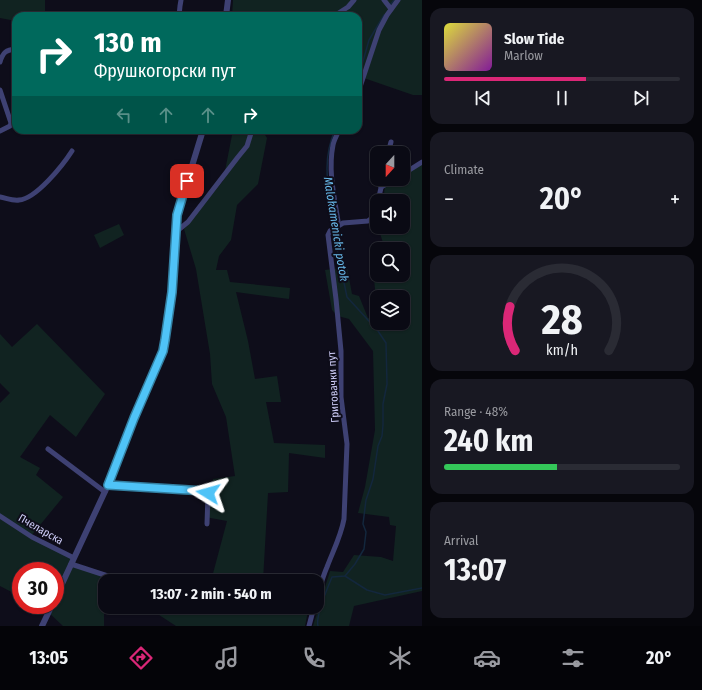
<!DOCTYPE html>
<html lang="en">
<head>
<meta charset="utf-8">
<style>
  :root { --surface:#0a0a14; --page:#181822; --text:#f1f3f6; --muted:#999aa0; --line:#2a2b34; --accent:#db2777 }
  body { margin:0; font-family:"Fira Sans Condensed",sans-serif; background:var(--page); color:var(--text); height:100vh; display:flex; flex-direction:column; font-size:15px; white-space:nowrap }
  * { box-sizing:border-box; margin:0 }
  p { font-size:13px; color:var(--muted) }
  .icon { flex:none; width:22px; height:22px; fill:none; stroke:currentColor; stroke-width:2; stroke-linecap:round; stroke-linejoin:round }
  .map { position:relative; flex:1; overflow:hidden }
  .details { display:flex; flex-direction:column; gap:8px; padding:8px; background:#06060b; width:280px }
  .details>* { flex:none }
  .hud { position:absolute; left:12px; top:12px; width:350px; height:122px; border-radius:12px; box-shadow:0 1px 3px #0004,0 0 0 1px var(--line); background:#00695c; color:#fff; overflow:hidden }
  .needle { width:26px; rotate:201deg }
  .controls { position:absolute; left:370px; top:146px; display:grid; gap:8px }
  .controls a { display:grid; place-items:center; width:40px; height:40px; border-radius:8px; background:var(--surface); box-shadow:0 1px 3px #0004,0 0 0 1px var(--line); font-size:20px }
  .speed { position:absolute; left:12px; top:562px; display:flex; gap:8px; font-size:20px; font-weight:700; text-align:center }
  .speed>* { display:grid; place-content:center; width:52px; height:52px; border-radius:50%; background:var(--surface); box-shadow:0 1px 3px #0004,0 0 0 1px var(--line); line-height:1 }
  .speed .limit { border:6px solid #d22; background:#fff; color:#111 }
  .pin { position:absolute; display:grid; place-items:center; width:34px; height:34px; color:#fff; margin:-17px; border-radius:8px; box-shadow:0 2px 6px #0006 }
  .me { position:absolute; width:44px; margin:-22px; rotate:278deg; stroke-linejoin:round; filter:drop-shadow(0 0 3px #0008) }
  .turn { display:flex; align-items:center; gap:14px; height:84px; padding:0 16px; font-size:18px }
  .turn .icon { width:52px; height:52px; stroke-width:2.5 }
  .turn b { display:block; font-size:28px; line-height:34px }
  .lanes { display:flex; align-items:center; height:38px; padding:0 16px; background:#0003; justify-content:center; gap:20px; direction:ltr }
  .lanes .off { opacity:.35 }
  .big { font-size:30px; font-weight:700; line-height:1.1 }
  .details .card { flex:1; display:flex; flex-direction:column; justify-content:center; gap:6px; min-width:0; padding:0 14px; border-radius:12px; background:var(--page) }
  .details .dial { align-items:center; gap:0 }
  .dial svg { height:104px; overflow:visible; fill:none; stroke:var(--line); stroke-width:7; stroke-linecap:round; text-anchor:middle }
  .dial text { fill:var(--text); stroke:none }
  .song { display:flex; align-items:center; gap:12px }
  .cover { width:48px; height:48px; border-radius:6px; background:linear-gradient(135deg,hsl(60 70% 55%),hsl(290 70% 35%)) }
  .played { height:4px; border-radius:2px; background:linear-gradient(90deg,var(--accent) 60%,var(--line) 60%) }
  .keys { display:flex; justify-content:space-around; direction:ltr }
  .heat { display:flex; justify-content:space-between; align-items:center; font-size:22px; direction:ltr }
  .charge { height:6px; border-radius:3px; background:linear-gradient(90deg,#34c759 48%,var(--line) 0) }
  .trip { position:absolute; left:98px; top:574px; width:226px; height:40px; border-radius:12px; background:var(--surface); box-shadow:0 1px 3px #0004,0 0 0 1px var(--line); font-weight:700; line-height:40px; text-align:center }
  .tab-bar { display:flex; height:64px; justify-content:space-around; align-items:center; background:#040408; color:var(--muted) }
  .tab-bar .icon { width:28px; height:28px }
  .tab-bar .current { color:var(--accent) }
  .tab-bar b { font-size:18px; color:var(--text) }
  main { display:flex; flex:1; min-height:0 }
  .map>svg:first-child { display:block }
  .green { fill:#112321 }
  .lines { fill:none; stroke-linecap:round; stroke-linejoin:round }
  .stream { stroke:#13273d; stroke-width:1.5 }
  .minor { stroke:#3e4173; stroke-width:5 }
  .tertiary { stroke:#3e4173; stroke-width:6 }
  .route-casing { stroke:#337fa1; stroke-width:10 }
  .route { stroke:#4fc3f7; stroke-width:7 }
  .labels { text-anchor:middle; stroke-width:4; stroke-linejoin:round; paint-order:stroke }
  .street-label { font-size:11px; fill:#cecdf8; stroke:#0e0d1a }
  .water-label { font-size:12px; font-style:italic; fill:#68baeb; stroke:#0e0d1a }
</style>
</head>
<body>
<main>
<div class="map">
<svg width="422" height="626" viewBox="0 0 422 626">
  <rect width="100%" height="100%" fill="#0e0d1a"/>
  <g class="green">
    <path d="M0 0H45V16H16V21L0 18Z"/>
    <path d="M233 0H422V95H413L358 76V16H232Z"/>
    <path d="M233 130H262L267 138 258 184 237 205 231 240 219 256 216 270H227L230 282 290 288 289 299 236 292 248 341 255 379 277 376 281 402H266L274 443 325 445V458L289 453 288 492 268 493 263 581H211L227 521 205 517 213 479 235 476 226 417 212 384 210 354 196 269 184 229 223 181Z"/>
    <path d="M422 162V591L354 606 349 626H313L330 571 343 572 354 555 381 557 393 561 396 526 390 525 389 517 358 513 365 487 375 430 373 351 349 319 338 316 332 310 325 270 347 267 352 294 359 296 368 318 377 319V323H403V297H377V310L372 258 377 256V275H403V249H385L378 227H403V201H383L385 186 396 179H403V174Z"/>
    <path d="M119 224 124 235 100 248 94 235Z"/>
    <path d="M37 324 105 394 76 437 50 415 20 457 40 468 36 475 63 497 31 536 76 558 75 564 111 581H105V607H106L104 614V626H63L45 609 37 605H55V571H21V597L0 586V403L10 393 0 383V334L12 347Z"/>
    <path d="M155 607H294L308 611 305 626H176L153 611Z"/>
  </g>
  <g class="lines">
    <g class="stream">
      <path d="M390 5 394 0"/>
      <path d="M358 79 369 40 384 15"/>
      <path d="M334 226C330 192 320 164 335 130"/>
      <path d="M345 576 367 590 385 595 422 588"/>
      <path d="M318 626C315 616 328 587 332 577L345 576 355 564 364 549 366 532 363 524 366 500 373 479 378 446 382 436 383 425V404L387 384 386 343 378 331 347 297 337 249 334 230"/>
    </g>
    <g class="minor">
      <path d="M384 0 391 9"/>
      <path d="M179 16 180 6 181 0"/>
      <path d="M334 16 348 7 354 0"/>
      <path d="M0 62C3 52 6 50 16 49"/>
      <path d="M0 90 11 123 10 126 0 131"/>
      <path d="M358 93 379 30 387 15 398 0"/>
      <path d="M388 153 391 142"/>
      <path d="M403 174 422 162"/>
      <path d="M381 187 395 179"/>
      <path d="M0 197C6 198 13 201 19 200 36 199 63 165 72 151"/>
      <path d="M378 201 383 179"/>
      <path d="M338 226V221C334 196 328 170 333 145 334 140 337 135 339 130"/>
      <path d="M177 231 188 222 238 157 247 146 252 130"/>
      <path d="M48 449 105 492"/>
      <path d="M108 485 206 491 208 494 207 524"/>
      <path d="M0 516 32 537 74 558"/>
      <path d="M71 564 123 581"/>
      <path d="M317 597C320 587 323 576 327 567 333 551 341 536 344 519L347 444 341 397V351L336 299 328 235 330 231 343 223 368 221 372 218 377 206"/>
      <path d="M309 626 314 607"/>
    </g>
    <g class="tertiary">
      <path d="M226 16 228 0"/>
      <path d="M55 599 108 485 138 407 163 351 165 341 172 292 177 215 203 130"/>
      <path d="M42 626 52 605"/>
    </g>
  </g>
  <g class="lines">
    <defs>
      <path id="route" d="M187 181 177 215 172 292 165 340 163 351 134 418 108 485 205 491 208 493"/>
    </defs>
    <use href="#route" class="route-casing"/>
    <use href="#route" class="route"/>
  </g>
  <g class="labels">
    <g class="street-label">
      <text transform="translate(333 387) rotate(-93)" y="4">Григовачки пут</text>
      <text transform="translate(41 529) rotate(30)" y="4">Пчеларска</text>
    </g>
    <g class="water-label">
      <text transform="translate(336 229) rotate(81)" y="4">Malokamenicki potok</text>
    </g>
  </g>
</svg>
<div class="controls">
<a><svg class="needle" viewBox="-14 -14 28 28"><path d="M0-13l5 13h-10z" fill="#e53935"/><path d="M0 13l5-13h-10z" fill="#999aa0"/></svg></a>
<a><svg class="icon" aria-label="sound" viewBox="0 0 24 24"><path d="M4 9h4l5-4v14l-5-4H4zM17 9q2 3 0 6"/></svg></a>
<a><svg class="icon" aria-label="search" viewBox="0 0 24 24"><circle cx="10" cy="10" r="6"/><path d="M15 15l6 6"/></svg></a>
<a><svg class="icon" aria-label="layers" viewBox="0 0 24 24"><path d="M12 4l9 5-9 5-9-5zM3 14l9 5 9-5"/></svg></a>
</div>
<div class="speed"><div class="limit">30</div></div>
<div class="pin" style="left:187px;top:181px;background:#d93025"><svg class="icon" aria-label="arrive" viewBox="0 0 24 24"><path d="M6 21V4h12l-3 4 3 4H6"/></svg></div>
<svg class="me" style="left:208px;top:493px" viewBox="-20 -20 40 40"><path d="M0-17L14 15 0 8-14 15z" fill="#4fc3f7" stroke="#fff" stroke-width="4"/></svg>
<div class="trip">13:07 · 2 min · 540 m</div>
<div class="hud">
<div class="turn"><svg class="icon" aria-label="right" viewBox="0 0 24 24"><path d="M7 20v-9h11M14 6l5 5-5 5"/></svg><div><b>130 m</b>Фрушкогорски пут</div></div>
<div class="lanes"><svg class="icon off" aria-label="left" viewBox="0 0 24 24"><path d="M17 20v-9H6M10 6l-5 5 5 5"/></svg><svg class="icon off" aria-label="ahead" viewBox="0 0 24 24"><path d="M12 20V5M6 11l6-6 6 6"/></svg><svg class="icon off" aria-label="ahead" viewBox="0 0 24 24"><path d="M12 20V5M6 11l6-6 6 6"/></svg><svg class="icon" aria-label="right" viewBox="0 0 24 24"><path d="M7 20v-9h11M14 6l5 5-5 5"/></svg></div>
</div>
</div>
<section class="details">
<div class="card">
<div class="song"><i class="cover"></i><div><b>Slow Tide</b><p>Marlow</p></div></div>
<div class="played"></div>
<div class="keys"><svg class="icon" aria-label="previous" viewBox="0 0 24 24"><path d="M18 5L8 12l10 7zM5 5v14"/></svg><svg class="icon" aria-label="pause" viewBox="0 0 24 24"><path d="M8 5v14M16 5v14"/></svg><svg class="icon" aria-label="next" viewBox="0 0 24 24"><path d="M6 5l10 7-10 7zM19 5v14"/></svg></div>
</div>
<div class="card"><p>Climate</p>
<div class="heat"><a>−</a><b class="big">20°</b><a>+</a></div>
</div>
<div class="card dial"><svg viewBox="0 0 100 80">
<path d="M14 69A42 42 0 1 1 86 69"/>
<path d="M14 69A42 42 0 0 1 10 35" stroke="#db2777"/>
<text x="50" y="56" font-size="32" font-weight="700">28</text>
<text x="50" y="72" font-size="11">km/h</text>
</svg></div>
<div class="card"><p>Range · 48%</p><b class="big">240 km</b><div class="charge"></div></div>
<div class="card"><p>Arrival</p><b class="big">13:07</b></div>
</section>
</main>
<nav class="tab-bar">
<b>13:05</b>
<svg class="icon current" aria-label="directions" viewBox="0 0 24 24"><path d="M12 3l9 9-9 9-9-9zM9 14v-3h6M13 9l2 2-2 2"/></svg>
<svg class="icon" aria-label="music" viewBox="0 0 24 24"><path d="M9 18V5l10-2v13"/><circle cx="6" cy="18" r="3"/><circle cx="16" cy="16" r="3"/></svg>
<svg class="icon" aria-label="phone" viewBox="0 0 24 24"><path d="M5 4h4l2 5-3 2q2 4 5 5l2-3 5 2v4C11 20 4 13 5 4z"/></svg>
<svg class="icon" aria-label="climate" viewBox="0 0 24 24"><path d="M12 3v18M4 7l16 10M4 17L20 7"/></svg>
<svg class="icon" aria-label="car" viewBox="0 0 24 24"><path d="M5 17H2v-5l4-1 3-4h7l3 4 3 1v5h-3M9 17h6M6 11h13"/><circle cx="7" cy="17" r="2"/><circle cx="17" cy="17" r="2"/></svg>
<svg class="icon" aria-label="filters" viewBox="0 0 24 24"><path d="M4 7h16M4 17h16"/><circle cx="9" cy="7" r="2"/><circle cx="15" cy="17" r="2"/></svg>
<b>20°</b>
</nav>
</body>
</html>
